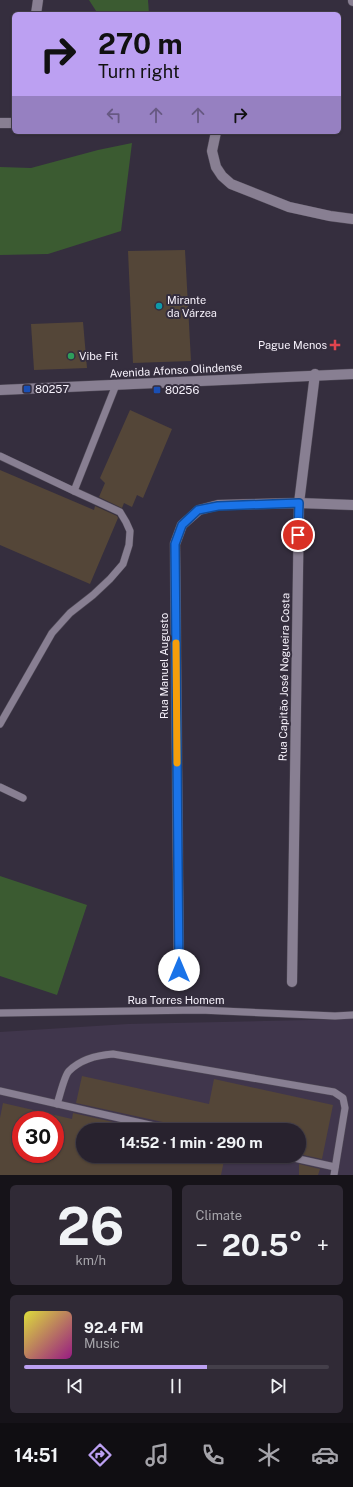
<!DOCTYPE html>
<html lang="en">
<head>
<meta charset="utf-8">
<style>
  :root { --surface:#28222e; --page:#302a36; --text:#f1f3f6; --muted:#a5a4aa; --line:#443f4a; --accent:#bca0f2 }
  body { margin:0; font-family:"Public Sans",sans-serif; background:var(--page); color:var(--text); height:100vh; display:flex; flex-direction:column; font-size:15px; white-space:nowrap }
  * { box-sizing:border-box; margin:0 }
  p { font-size:13px; color:var(--muted) }
  .icon { flex:none; width:22px; height:22px; fill:none; stroke:currentColor; stroke-width:2; stroke-linecap:round; stroke-linejoin:round }
  .map { position:relative; height:1175px; overflow:hidden }
  .drawer { display:flex; flex-direction:column; gap:10px; padding:10px; background:#161319; flex:1 }
  .drawer>* { flex:none }
  .guide { position:absolute; left:12px; top:12px; width:329px; height:122px; border-radius:6px; box-shadow:0 1px 3px #0004,0 0 0 1px var(--line); background:#bca0f2; color:#111; overflow:hidden }
  .speed { position:absolute; left:12px; top:1111px; display:flex; gap:8px; font-size:20px; font-weight:700; text-align:center }
  .speed>* { display:grid; place-content:center; width:52px; height:52px; border-radius:50%; background:var(--surface); box-shadow:0 1px 3px #0004,0 0 0 1px var(--line); line-height:1 }
  .speed .limit { border:6px solid #d22; background:#fff; color:#111 }
  .pin { position:absolute; display:grid; place-items:center; width:34px; height:34px; color:#fff; margin:-17px; border:2px solid #fff; border-radius:50%; box-shadow:0 1px 4px #0007 }
  .me { position:absolute; width:44px; margin:-22px; rotate:0deg; stroke-linejoin:round; filter:drop-shadow(0 0 3px #0008) }
  .turn { display:flex; align-items:center; gap:14px; height:84px; padding:0 20px; font-size:18px }
  .turn .icon { width:52px; height:52px; stroke-width:2.5 }
  .turn b { display:block; font-size:28px; line-height:34px }
  .lanes { display:flex; align-items:center; height:38px; padding:0 20px; background:#0003; justify-content:center; gap:20px; direction:ltr }
  .lanes .off { opacity:.35 }
  .big { font-size:30px; font-weight:700; line-height:1.1 }
  .drawer .tile { flex:1; display:flex; flex-direction:column; justify-content:center; gap:6px; min-width:0; padding:0 14px; border-radius:6px; background:var(--page) }
  .drawer .dial { align-items:center; gap:0 }
  .dial b { font-size:52px; line-height:1 }
  .song { display:flex; align-items:center; gap:12px }
  .cover { width:48px; height:48px; border-radius:6px; background:linear-gradient(135deg,hsl(60 70% 55%),hsl(310 70% 35%)) }
  .played { height:4px; border-radius:2px; background:linear-gradient(90deg,var(--accent) 60%,var(--line) 60%) }
  .keys { display:flex; justify-content:space-around; direction:ltr }
  .heat { display:flex; justify-content:space-between; align-items:center; font-size:22px; direction:ltr }
  .drawer .tiles { flex:1; display:grid; gap:10px; grid-template-columns:1fr 1fr }
  .tile:last-child { grid-column:span 2 }
  .trip { position:absolute; left:76px; top:1123px; width:230px; height:40px; border-radius:20px; background:var(--surface); box-shadow:0 1px 3px #0004,0 0 0 1px var(--line); font-weight:700; line-height:40px; text-align:center }
  .menu { display:flex; height:64px; justify-content:space-around; align-items:center; background:#100e12; color:var(--muted) }
  .menu .icon { width:28px; height:28px }
  .menu .active { color:var(--accent) }
  .menu b { font-size:18px; color:var(--text) }
  .map>svg:first-child { display:block }
  .built { fill:#40364c; fill-rule:evenodd }
  .green { fill:#3b5b31 }
  .building { fill:#544638; fill-rule:evenodd }
  .lines { fill:none; stroke-linecap:round; stroke-linejoin:round }
  .service-casing { stroke:#514b58; stroke-width:8 }
  .minor-casing { stroke:#514b58; stroke-width:11 }
  .secondary-casing { stroke:#514b58; stroke-width:11 }
  .service { stroke:#887f92; stroke-width:7 }
  .minor { stroke:#887f92; stroke-width:10 }
  .secondary { stroke:#887f92; stroke-width:10 }
  .route-casing { stroke:#114b97; stroke-width:10 }
  .route { stroke:#1a73e8; stroke-width:7 }
  .slow { stroke:#f59e0b; stroke-width:7 }
  .culture-dot { fill:#0f9aa8; stroke:#352e3e; stroke-width:1.5 }
  .health-dot { fill:#e0444e; stroke:#352e3e; stroke-width:1.5 }
  .leisure-dot { fill:#2e9e5b; stroke:#352e3e; stroke-width:1.5 }
  .transit-dot { fill:#1a4fb4; stroke:#352e3e; stroke-width:1.5 }
  .labels { text-anchor:middle; stroke-width:4; stroke-linejoin:round; paint-order:stroke }
  .poi-label { font-size:11px; fill:#f6f1fb; stroke:#352e3e; text-anchor:start }
  .street-label { font-size:11px; fill:#f6f1fb; stroke:#352e3e }
</style>
</head>
<body>
<div class="map">
<svg width="353" height="1175" viewBox="0 0 353 1175">
  <rect width="100%" height="100%" fill="#352e3e"/>
  <path class="built" d="M353 1019V1175H0V1032L128 1024ZM21 1120H55V1154H21ZM83 1130H299V1156H83Z"/>
  <g class="green">
    <path d="M89 0H148L149 14H98Z"/>
    <path d="M132 143 121 231 48 254 0 255V167L31 168 98 150Z"/>
    <path d="M0 876 87 905 57 995 0 976Z"/>
  </g>
  <g class="building">
    <path d="M185 250 191 361 133 363 128 251Z"/>
    <path d="M83 322 87 368 34 370 31 324Z"/>
    <path d="M130 410 172 429 143 498 137 495 132 507 124 503 122 508 99 497 105 483 100 478Z"/>
    <path d="M0 470 94 510 95 506 117 516 118 518 90 584 0 545Z"/>
    <path d="M82 1076 209 1104 214 1079 333 1105 322 1159 299 1154V1130H199L76 1103Z"/>
    <path d="M3 1103 72 1119 73 1113 149 1130H83V1156H225L221 1175H0V1118ZM21 1120H55V1154H21Z"/>
    <path d="M299 1164 320 1169 318 1175H299Z"/>
  </g>
  <g class="lines">
    <defs>
      <g id="service">
        <path d="M0 456 74 491 116 385"/>
        <path d="M0 724 52 633 70 613 93 595 110 579 123 564 129 545 130 531 126 522 120 512 74 491"/>
        <path d="M0 787 23 798"/>
        <path d="M0 1013 200 1010 335 1016 353 1015"/>
        <path d="M0 1091 172 1130"/>
        <path d="M57 1104C60 1096 64 1076 69 1071 81 1059 98 1055 113 1054L334 1092 343 1098 345 1108 334 1175"/>
        <path d="M285 1156 335 1167"/>
      </g>
      <g id="minor">
        <path d="M353 0V1"/>
        <path d="M36 14 38 0"/>
        <path d="M0 123H14"/>
        <path d="M216 132 212 151 216 167 222 176 231 184 289 207 330 216 353 219"/>
        <path d="M292 982 299 503 315 374"/>
        <path d="M179 985 175 544 182 525 199 510 218 505 299 503 353 505"/>
      </g>
      <path id="secondary" d="M0 390 353 374"/>
    </defs>
    <use href="#service" class="service-casing"/>
    <use href="#minor" class="minor-casing"/>
    <use href="#secondary" class="secondary-casing"/>
    <use href="#service" class="service"/>
    <use href="#minor" class="minor"/>
    <use href="#secondary" class="secondary"/>
  </g>
  <g class="lines">
    <defs>
      <path id="route" d="M179 970 175 544 182 525 198 510 218 506 299 503 298 535"/>
    </defs>
    <use href="#route" class="route-casing"/>
    <use href="#route" class="route"/>
    <path class="slow" d="M176 643 177 763"/>
  </g>
  <circle class="culture-dot" cx="159" cy="306" r="4"/>
  <path class="health-dot" d="M333 339h4v4h4v4h-4v4h-4v-4h-4v-4h4z"/>
  <circle class="leisure-dot" cx="71" cy="356" r="4"/>
  <g class="transit-dot">
    <rect x="23" y="385" width="8" height="8" rx="2"/>
    <rect x="153" y="386" width="8" height="8" rx="2"/>
  </g>
  <g class="labels">
    <g class="poi-label">
      <text x="167" y="304">Mirante<tspan x="167" dy="13">da Várzea</tspan></text>
      <text x="327" y="349" text-anchor="end">Pague Menos</text>
      <text x="79" y="360">Vibe Fit</text>
      <text x="35" y="393">80257</text>
      <text x="165" y="394">80256</text>
    </g>
    <g class="street-label">
      <text transform="translate(176 370) rotate(-3)" y="4">Avenida Afonso Olindense</text>
      <text transform="translate(164 666) rotate(-90)" y="4">Rua Manuel Augusto</text>
      <text transform="translate(284 677) rotate(-89)" y="4">Rua Capitão José Nogueira Costa</text>
      <text x="176" y="1004">Rua Torres Homem</text>
    </g>
  </g>
</svg>
<div class="speed"><div class="limit">30</div></div>
<div class="pin" style="left:298px;top:535px;background:#d93025"><svg class="icon" aria-label="arrive" viewBox="0 0 24 24"><path d="M6 21V4h12l-3 4 3 4H6"/></svg></div>
<svg class="me" style="left:179px;top:970px" viewBox="-20 -20 40 40"><circle r="19" fill="#fff"/><path d="M0-13L10 11 0 6-10 11z" fill="#1a73e8"/></svg>
<div class="trip">14:52 · 1 min · 290 m</div>
<div class="guide">
<div class="turn"><svg class="icon" aria-label="right" viewBox="0 0 24 24"><path d="M7 20v-9h11M14 6l5 5-5 5"/></svg><div><b>270 m</b>Turn right</div></div>
<div class="lanes"><svg class="icon off" aria-label="left" viewBox="0 0 24 24"><path d="M17 20v-9H6M10 6l-5 5 5 5"/></svg><svg class="icon off" aria-label="ahead" viewBox="0 0 24 24"><path d="M12 20V5M6 11l6-6 6 6"/></svg><svg class="icon off" aria-label="ahead" viewBox="0 0 24 24"><path d="M12 20V5M6 11l6-6 6 6"/></svg><svg class="icon" aria-label="right" viewBox="0 0 24 24"><path d="M7 20v-9h11M14 6l5 5-5 5"/></svg></div>
</div>
</div>
<section class="drawer">
<div class="tiles">
<div class="tile dial"><b>26</b><p>km/h</p></div>
<div class="tile"><p>Climate</p>
<div class="heat"><a>−</a><b class="big">20.5°</b><a>+</a></div>
</div>
<div class="tile">
<div class="song"><i class="cover"></i><div><b>92.4 FM</b><p>Music</p></div></div>
<div class="played"></div>
<div class="keys"><svg class="icon" aria-label="previous" viewBox="0 0 24 24"><path d="M18 5L8 12l10 7zM5 5v14"/></svg><svg class="icon" aria-label="pause" viewBox="0 0 24 24"><path d="M8 5v14M16 5v14"/></svg><svg class="icon" aria-label="next" viewBox="0 0 24 24"><path d="M6 5l10 7-10 7zM19 5v14"/></svg></div>
</div>
</div>
</section>
<nav class="menu">
<b>14:51</b>
<svg class="icon active" aria-label="directions" viewBox="0 0 24 24"><path d="M12 3l9 9-9 9-9-9zM9 14v-3h6M13 9l2 2-2 2"/></svg>
<svg class="icon" aria-label="music" viewBox="0 0 24 24"><path d="M9 18V5l10-2v13"/><circle cx="6" cy="18" r="3"/><circle cx="16" cy="16" r="3"/></svg>
<svg class="icon" aria-label="phone" viewBox="0 0 24 24"><path d="M5 4h4l2 5-3 2q2 4 5 5l2-3 5 2v4C11 20 4 13 5 4z"/></svg>
<svg class="icon" aria-label="climate" viewBox="0 0 24 24"><path d="M12 3v18M4 7l16 10M4 17L20 7"/></svg>
<svg class="icon" aria-label="car" viewBox="0 0 24 24"><path d="M5 17H2v-5l4-1 3-4h7l3 4 3 1v5h-3M9 17h6M6 11h13"/><circle cx="7" cy="17" r="2"/><circle cx="17" cy="17" r="2"/></svg>
</nav>
</body>
</html>
